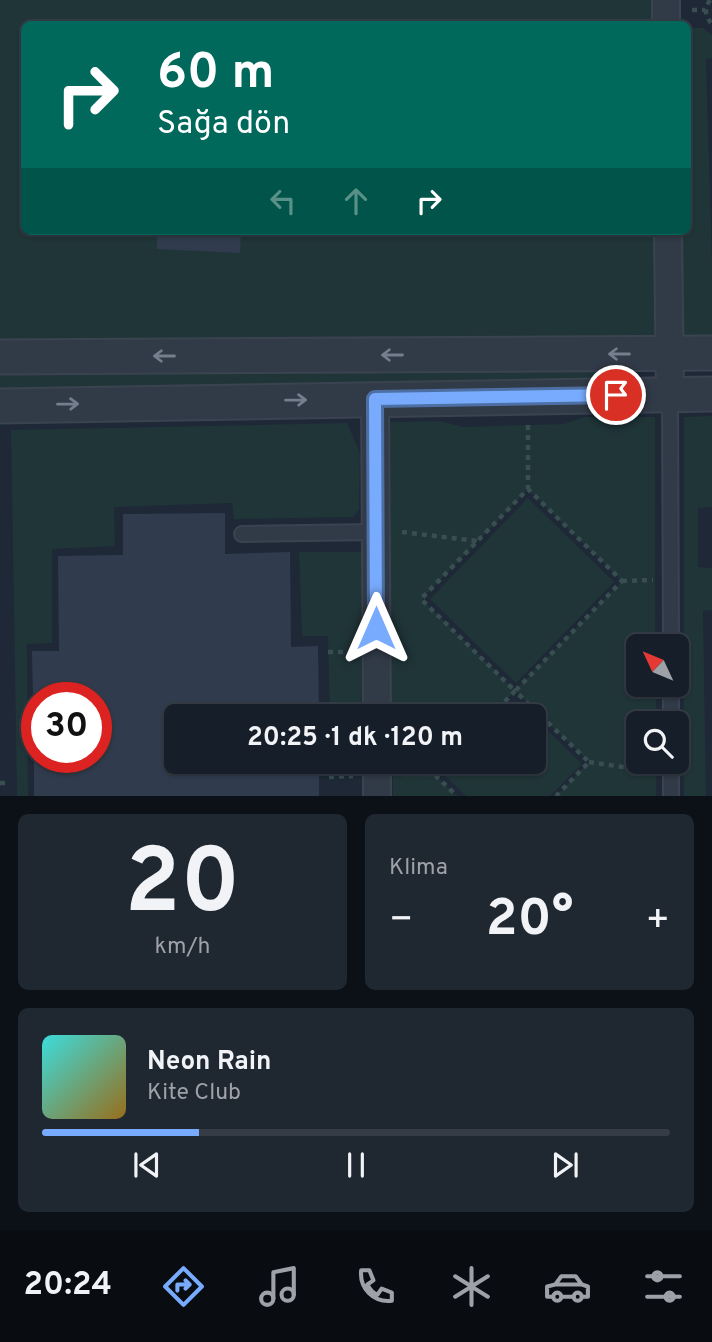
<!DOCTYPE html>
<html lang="tr">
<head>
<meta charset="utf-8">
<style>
  :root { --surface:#161e29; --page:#1f2731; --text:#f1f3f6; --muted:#9ea2a8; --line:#353c46; --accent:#78abfd }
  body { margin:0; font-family:Overpass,sans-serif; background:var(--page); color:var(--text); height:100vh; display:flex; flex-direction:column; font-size:26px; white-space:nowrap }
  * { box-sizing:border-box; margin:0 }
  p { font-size:23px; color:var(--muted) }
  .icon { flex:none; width:38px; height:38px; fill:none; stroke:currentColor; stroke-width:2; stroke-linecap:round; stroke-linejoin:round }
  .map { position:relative; height:796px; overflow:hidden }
  .drawer { display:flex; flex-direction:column; gap:18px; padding:18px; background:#0c1017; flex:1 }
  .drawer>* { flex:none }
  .hud { position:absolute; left:21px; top:21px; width:670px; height:214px; border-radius:10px; box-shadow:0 2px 5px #0004,0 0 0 2px var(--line); background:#00695c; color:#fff; overflow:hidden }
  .needle { width:46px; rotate:314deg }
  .fabs { position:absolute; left:626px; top:634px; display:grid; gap:14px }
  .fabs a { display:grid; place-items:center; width:63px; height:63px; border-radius:10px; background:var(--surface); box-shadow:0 2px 5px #0004,0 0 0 2px var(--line); font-size:35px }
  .speed { position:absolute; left:21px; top:682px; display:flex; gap:14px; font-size:35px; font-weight:700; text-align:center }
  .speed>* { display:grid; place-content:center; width:91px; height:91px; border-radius:50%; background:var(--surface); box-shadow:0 2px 5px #0004,0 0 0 2px var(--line); line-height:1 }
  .speed .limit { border:10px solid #d22; background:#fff; color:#111 }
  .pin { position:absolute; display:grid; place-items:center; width:60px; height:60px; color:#fff; margin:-30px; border:4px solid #fff; border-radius:50%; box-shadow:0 2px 7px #0007 }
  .me { position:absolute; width:77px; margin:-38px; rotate:0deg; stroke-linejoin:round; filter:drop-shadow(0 0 5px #0008) }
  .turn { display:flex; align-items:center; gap:24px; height:147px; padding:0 21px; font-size:32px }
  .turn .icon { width:91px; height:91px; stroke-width:2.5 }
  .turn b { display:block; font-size:49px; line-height:60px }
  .lanes { display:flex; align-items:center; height:66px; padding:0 21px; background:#0003; justify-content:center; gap:35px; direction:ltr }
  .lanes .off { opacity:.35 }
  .big { font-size:52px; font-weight:700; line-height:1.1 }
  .drawer .card { flex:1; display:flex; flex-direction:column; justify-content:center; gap:10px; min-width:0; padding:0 24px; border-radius:10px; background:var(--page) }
  .drawer .dial { align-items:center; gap:0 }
  .dial b { font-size:91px; line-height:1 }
  .song { display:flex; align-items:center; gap:21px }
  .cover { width:84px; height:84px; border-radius:10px; background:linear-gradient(135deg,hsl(180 70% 55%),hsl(40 70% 35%)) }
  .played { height:7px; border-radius:4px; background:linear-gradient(90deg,var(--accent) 25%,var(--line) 25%) }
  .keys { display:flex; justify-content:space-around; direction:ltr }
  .heat { display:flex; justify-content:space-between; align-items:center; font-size:38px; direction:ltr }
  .drawer .tiles { flex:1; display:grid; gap:18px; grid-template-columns:1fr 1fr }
  .card:last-child { grid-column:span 2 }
  .trip { position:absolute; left:164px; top:704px; width:382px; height:70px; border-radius:10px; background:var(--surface); box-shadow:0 2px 5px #0004,0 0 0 2px var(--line); font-weight:700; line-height:70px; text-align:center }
  .menu { display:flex; height:112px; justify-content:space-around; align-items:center; background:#090c10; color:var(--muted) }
  .menu .icon { width:49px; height:49px }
  .menu .on { color:var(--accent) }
  .menu b { font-size:32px; color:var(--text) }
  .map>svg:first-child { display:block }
  .green { fill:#203538; fill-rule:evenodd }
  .building { fill:#303c4e }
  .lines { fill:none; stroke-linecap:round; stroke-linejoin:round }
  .service-casing { stroke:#3b4350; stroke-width:18 }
  .minor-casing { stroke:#3b4350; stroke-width:30 }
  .tertiary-casing { stroke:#3b4350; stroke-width:37 }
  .path { stroke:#384e50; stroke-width:4.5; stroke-dasharray:5 5; stroke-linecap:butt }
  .service { stroke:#313a47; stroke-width:14 }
  .minor { stroke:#313a47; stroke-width:26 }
  .tertiary { stroke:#313a47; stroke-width:33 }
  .oneway { stroke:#747e8c }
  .route-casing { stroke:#4e6fa4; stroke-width:18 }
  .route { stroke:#78abfd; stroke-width:12 }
</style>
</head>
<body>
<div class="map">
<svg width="712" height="796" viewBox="0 0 712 796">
  <rect width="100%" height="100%" fill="#1e2837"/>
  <g class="green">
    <path d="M0 0H653V24H24V231H655V339L0 344Z"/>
    <path d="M688 28H703L712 35V58L706 59 712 261V339H683L682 231H688Z"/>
    <path d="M616 365 621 371V385L0 390V369Z"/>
    <path d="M712 416V507L698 508V567L712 568V610L703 611 706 796H684V417Z"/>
    <path d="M585 417H655V646H639V684H656V723H639V761H656V796H556L589 762 515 691 491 716H392L390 422 440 421 463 427 528 425 564 424ZM528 490 622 581 515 690 422 599Z"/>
    <path d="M347 423 360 453 359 509 353 517 234 519 232 503 114 507 115 546 52 549V643L27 644 28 796H17L11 430Z"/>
    <path d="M528 498 614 582 516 683 430 599Z"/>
    <path d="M299 552H361V716H330L328 636H302Z"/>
    <path d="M534 717 582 764 550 796H466L442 773 454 761H534Z"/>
    <path d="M393 761H447L435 775 457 796H393Z"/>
  </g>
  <g class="building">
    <path d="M157 231H241L240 253 157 249Z"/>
    <path d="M225 513V554L290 552 291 647 318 646 319 716H177V761H319V796H34V758H96V698H33L32 651H59L58 556 123 555V514Z"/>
  </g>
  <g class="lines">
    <defs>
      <g id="service">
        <path d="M670 395 671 646"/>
        <path d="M242 534 375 532"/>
        <path d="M671 684V723"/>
        <path d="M671 761V796"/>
      </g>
      <g id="minor">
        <path d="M666 0V24"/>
        <path d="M668 231 670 394"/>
        <path d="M375 399 377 716"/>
        <path d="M377 761V796"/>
      </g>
      <g id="tertiary">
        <path d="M0 357 712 353"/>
        <path d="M0 406 712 394"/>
      </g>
    </defs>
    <use href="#service" class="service-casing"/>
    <use href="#minor" class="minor-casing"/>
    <use href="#tertiary" class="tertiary-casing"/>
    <g class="path">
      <path d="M710 0C704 9 705 16 712 24"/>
      <path d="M692 10H705"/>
      <path d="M528 425V489L421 599 515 691 622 581 528 489"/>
      <path d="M402 532 477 541"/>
      <path d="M622 581 653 580"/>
      <path d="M328 652H352"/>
      <path d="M491 716 515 691 589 762 556 796"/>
      <path d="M447 761 434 774 457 796"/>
      <path d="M589 762 650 771"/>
      <path d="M404 774H434"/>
      <path d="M329 777 353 776"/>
      <path d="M0 783H7"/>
    </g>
    <use href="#service" class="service"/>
    <use href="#minor" class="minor"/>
    <use href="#tertiary" class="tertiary"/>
  </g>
  <defs><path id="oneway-shaft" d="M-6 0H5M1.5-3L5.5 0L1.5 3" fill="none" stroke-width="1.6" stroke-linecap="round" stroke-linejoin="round" transform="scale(1.75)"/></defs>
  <g class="oneway">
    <use href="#oneway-shaft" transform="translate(619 354) rotate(180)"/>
    <use href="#oneway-shaft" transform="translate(392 355) rotate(180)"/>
    <use href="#oneway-shaft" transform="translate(164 356) rotate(180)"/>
    <use href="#oneway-shaft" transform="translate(296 400) rotate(-1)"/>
    <use href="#oneway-shaft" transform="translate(68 404) rotate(-1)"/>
  </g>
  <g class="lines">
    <defs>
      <path id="route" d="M376 628 375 399 616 395"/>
    </defs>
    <use href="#route" class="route-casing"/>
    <use href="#route" class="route"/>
  </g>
</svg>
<div class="fabs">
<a><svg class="needle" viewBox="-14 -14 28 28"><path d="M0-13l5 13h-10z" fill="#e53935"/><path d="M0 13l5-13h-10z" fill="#9ea2a8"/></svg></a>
<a><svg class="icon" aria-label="search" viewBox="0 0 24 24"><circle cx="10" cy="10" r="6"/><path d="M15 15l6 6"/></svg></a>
</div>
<div class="speed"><div class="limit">30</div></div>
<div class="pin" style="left:616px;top:395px;background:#d93025"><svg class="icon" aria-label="arrive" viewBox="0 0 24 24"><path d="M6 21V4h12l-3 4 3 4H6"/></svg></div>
<svg class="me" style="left:376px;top:628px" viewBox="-20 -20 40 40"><path d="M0-17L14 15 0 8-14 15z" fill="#78abfd" stroke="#fff" stroke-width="4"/></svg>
<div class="trip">20:25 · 1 dk · 120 m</div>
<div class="hud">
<div class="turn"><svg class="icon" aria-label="right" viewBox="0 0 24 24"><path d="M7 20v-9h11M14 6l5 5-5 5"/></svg><div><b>60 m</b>Sağa dön</div></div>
<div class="lanes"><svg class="icon off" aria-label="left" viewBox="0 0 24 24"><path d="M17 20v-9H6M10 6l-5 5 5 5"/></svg><svg class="icon off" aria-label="ahead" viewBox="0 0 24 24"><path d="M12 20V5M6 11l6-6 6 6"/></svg><svg class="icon" aria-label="right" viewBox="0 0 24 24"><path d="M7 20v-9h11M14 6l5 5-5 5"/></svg></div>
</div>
</div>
<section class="drawer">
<div class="tiles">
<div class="card dial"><b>20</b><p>km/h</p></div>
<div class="card"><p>Klima</p>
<div class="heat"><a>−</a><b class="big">20°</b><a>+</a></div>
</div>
<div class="card">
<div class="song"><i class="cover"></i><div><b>Neon Rain</b><p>Kite Club</p></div></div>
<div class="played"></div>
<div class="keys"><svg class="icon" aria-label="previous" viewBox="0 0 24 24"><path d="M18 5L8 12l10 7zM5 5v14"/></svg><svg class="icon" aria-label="pause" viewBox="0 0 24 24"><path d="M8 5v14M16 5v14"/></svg><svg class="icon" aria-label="next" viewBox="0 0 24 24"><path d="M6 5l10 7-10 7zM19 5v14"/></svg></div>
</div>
</div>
</section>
<nav class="menu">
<b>20:24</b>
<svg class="icon on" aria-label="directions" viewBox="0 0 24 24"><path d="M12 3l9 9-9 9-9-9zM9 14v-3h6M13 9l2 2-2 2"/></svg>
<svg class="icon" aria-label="music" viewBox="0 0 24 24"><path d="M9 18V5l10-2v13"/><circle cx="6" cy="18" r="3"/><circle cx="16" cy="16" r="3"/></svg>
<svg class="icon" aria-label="phone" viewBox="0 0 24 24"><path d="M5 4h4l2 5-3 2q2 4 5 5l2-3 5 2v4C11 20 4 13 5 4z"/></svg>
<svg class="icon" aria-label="climate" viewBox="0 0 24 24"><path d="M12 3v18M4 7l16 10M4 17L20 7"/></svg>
<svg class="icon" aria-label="car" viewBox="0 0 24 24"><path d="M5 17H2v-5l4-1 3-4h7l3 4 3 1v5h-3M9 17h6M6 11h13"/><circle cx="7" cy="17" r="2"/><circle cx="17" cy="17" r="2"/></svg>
<svg class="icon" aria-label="filters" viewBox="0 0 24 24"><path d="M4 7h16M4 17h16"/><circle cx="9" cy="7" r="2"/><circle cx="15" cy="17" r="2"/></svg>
</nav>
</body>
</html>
